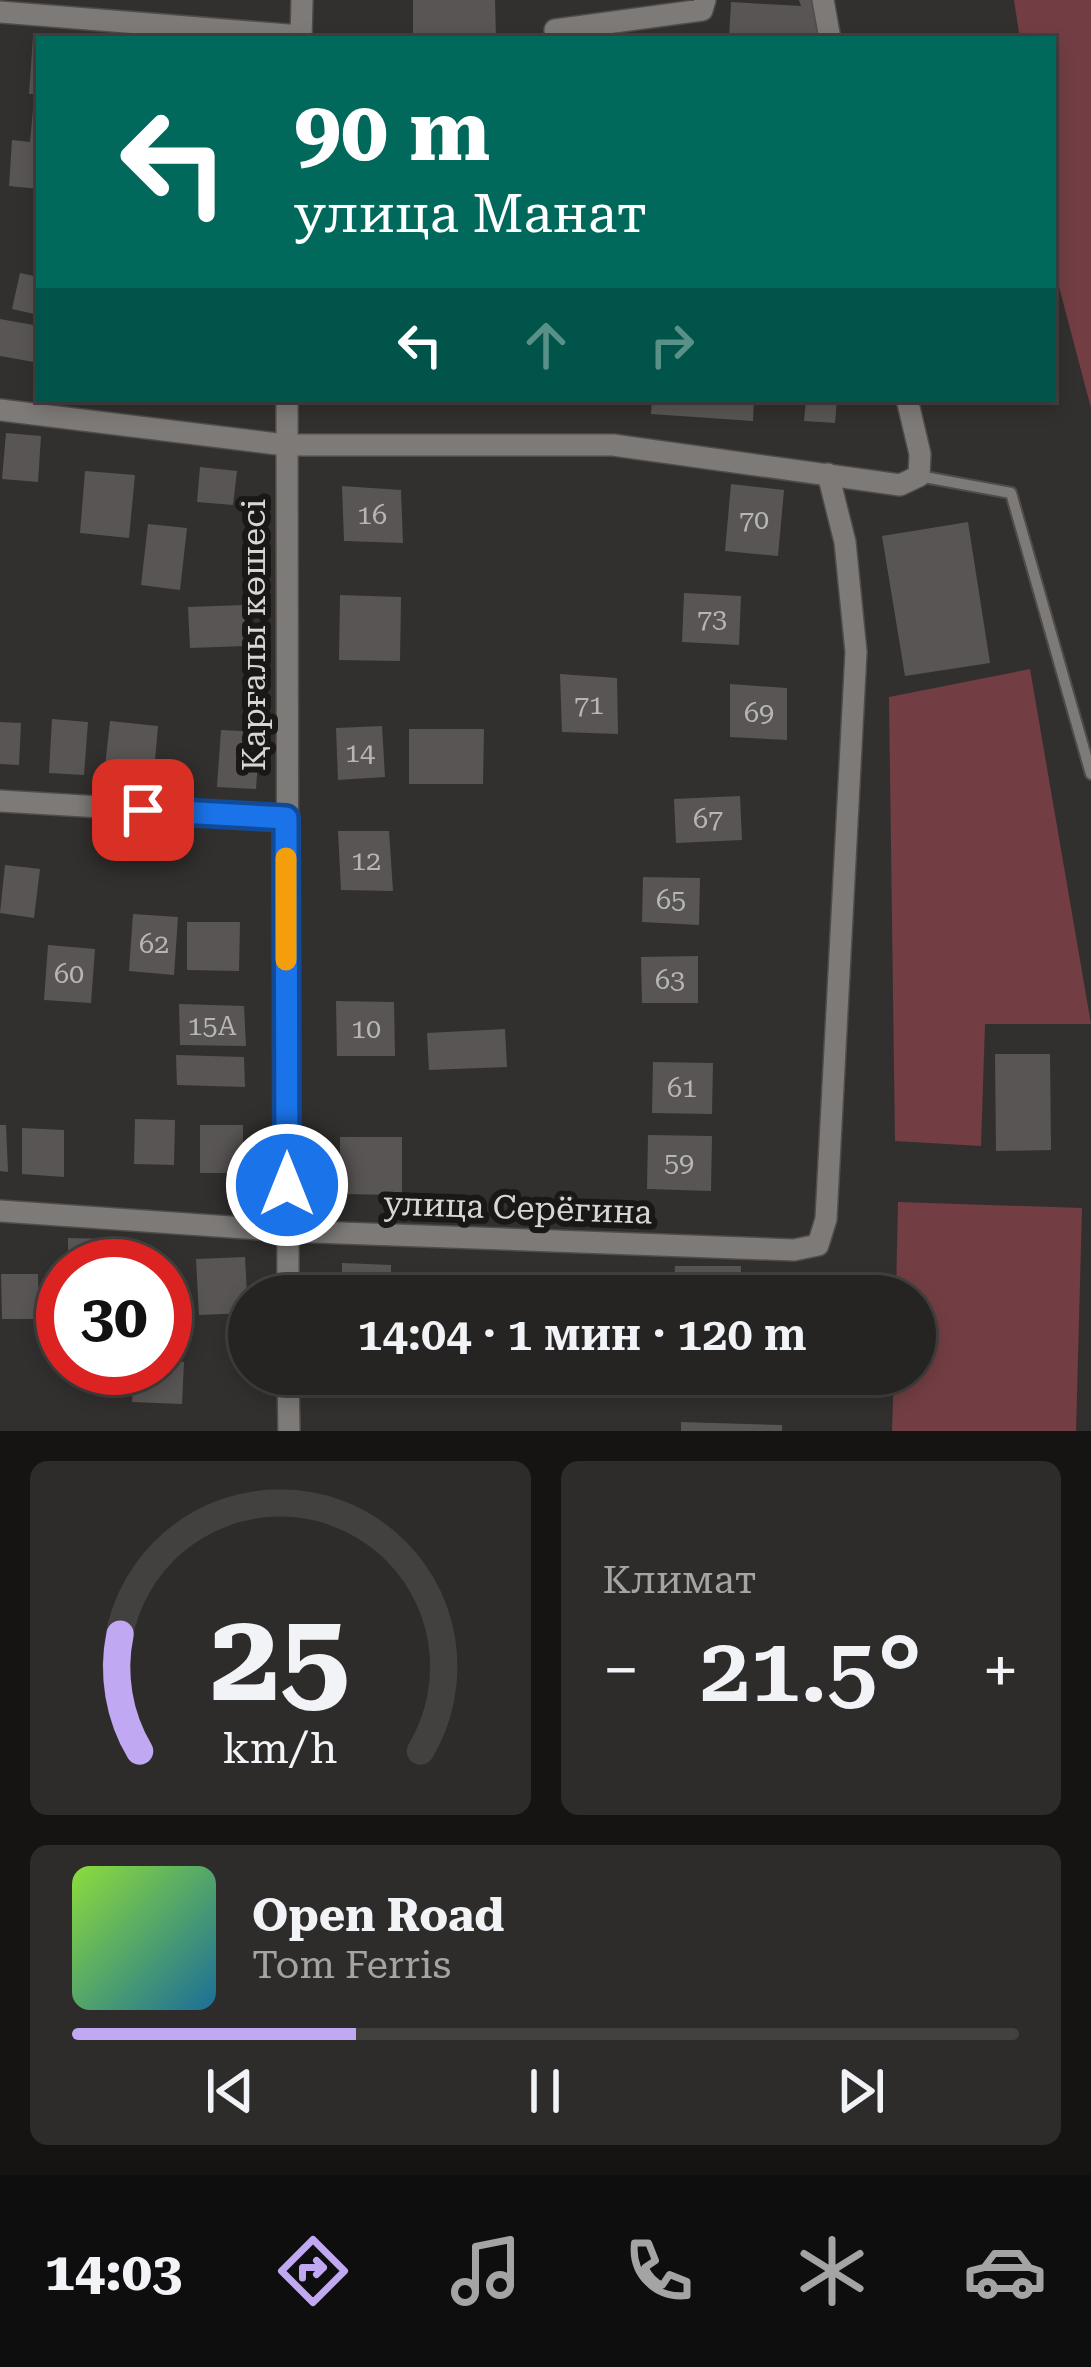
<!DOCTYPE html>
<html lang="ru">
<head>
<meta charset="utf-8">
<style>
  :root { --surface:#262422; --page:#2e2c2a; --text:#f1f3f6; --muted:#a4a4a5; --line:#424140; --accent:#c1a8f3 }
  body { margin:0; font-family:"Roboto Serif",serif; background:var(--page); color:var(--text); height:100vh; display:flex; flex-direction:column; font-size:45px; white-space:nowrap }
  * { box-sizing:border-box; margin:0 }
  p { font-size:39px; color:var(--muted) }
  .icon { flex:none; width:66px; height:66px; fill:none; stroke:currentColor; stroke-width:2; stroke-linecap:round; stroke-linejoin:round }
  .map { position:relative; height:1431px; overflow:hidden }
  .side { display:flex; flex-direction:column; gap:30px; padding:30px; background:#151413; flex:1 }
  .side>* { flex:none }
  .top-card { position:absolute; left:36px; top:36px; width:1020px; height:366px; border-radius:0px; box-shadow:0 6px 18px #0003,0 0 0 3px var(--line); background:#00695c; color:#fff; overflow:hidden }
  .speed { position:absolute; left:36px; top:1239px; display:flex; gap:24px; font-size:60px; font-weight:700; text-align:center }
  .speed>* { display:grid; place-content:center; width:156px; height:156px; border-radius:50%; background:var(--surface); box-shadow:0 6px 18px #0003,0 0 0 3px var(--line); line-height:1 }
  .speed .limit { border:18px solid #d22; background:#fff; color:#111 }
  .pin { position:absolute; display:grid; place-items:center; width:102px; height:102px; color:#fff; margin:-51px; border-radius:24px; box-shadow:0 6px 18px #0006 }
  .me { position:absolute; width:132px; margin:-66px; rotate:0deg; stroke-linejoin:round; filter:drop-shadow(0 0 9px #0008) }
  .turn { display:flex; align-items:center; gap:42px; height:252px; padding:0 60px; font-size:54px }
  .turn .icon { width:156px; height:156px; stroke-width:2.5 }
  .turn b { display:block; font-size:84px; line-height:102px }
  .lanes { display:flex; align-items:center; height:114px; padding:0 60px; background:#0003; justify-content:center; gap:60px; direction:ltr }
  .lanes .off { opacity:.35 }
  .big { font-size:90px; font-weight:600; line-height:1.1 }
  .side .tile { flex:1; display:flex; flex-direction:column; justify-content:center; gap:18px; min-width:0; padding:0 42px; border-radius:18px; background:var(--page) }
  .side .dial { align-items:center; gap:0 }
  .dial svg { height:312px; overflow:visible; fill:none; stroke:var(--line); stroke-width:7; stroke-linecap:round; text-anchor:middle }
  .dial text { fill:var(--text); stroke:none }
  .song { display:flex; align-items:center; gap:36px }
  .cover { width:144px; height:144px; border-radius:18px; background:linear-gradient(135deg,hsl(90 70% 55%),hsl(200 70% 35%)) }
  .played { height:12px; border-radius:6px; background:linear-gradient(90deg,var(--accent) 30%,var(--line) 30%) }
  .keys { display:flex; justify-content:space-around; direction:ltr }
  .heat { display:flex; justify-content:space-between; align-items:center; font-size:66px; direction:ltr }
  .side .tiles { flex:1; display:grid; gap:30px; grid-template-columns:1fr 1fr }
  .tile:last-child { grid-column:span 2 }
  .trip { position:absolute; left:228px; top:1275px; width:708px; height:120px; border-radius:60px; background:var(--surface); box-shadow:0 6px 18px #0003,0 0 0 3px var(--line); font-weight:600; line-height:120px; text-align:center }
  .dock { display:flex; height:192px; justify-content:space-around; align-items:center; background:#0f0e0e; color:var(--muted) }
  .dock .icon { width:84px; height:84px }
  .dock .active { color:var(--accent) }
  .dock b { font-size:54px; color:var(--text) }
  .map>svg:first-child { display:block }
  .green { fill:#723e43 }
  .building { fill:#585554 }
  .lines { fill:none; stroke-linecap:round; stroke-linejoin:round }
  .service-casing { stroke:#4f4d4b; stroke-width:14 }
  .minor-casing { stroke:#4f4d4b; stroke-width:24 }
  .service { stroke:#7d7a78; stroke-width:10 }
  .minor { stroke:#7d7a78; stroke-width:21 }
  .route-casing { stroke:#114b97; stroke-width:30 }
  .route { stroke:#1a73e8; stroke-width:21 }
  .slow { stroke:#f59e0b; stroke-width:21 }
  .labels { text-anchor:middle; stroke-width:12; stroke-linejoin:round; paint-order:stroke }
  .number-label { font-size:27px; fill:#b7b6b5 }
  .street-label { font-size:33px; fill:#d7d6d5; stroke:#191817 }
</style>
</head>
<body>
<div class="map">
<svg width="1091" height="1431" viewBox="0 0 1091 1431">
  <rect width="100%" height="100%" fill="#32302e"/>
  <g class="green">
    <path d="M1014 0H1091V408L1053 264V39H1020Z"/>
    <path d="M1030 669 1091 1024H985L981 1146 895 1141 889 697Z"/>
    <path d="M898 1202 1082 1208 1076 1431H892L894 1374H915V1296H896Z"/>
  </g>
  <g class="building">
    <path d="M413 0H495L496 38 413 39Z"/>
    <path d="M799 0H814L819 39H729L731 2 801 6Z"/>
    <path d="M33 37H39V94H29Z"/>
    <path d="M34 98H39V189L9 186 12 140 30 142Z"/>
    <path d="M20 273 39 277V315L12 309Z"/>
    <path d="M0 319 39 326 34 362 0 356Z"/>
    <path d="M652 399H754L753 421 651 414Z"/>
    <path d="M806 399H837L835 423 804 421Z"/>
    <path d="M6 433 41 436 38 482 2 479Z"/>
    <path d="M200 467 237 471 233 505 197 502Z"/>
    <path d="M85 471 135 475 129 538 80 533Z"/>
    <path d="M731 484 784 490 778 556 725 551Z"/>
    <path d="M342 486 401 490 403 543 344 541Z"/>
    <path d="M968 522 990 663 905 676 882 536Z"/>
    <path d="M148 524 187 528 180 590 141 585Z"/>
    <path d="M684 593 741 596 739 645 682 642Z"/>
    <path d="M340 595 401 597 400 661 339 660Z"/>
    <path d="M244 605 246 646 190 648 188 607Z"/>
    <path d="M560 674 617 678 618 734 562 732Z"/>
    <path d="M730 684 787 688V740L730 737Z"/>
    <path d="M52 719 88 722 84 775 49 773Z"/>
    <path d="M110 721 158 726 154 772 105 767Z"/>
    <path d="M0 722 21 723 19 765 0 764Z"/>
    <path d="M382 726 385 777 338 780 336 728Z"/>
    <path d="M409 729H484L483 784H409Z"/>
    <path d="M221 730 260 732 256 789 217 787Z"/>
    <path d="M740 796 742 840 676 843 674 799Z"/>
    <path d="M338 831H389L393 891 341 890Z"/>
    <path d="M5 865 40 869 34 918 0 913Z"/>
    <path d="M643 877 700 878 699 925 642 922Z"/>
    <path d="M133 914 178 917 174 975 129 971Z"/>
    <path d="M187 922H240L239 971 187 970Z"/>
    <path d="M48 945 95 949 91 1003 44 1000Z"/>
    <path d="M698 956V1003H642L641 957Z"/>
    <path d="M336 1001 394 1002 395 1056H337Z"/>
    <path d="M179 1004 244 1006 246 1046 180 1045Z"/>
    <path d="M505 1029 507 1067 429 1070 427 1033Z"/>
    <path d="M995 1054H1050L1051 1150 996 1151Z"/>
    <path d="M176 1055 244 1057 245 1087 177 1085Z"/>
    <path d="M653 1062 713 1063 712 1114 652 1113Z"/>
    <path d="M135 1119 175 1120 174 1165 134 1164Z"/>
    <path d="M0 1125H6L8 1172 0 1171Z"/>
    <rect x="200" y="1125" width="43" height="48"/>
    <path d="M22 1128 64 1130V1177L22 1174Z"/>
    <path d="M648 1135 712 1136 711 1191 647 1189Z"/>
    <path d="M340 1137H402V1195L340 1194Z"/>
    <path d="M68 1238 113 1239 114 1266H68Z"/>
    <path d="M245 1257 248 1313 199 1315 196 1259Z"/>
    <path d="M342 1263 391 1265V1296H342Z"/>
    <path d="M675 1266H741V1296H674Z"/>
    <path d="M1 1274H38L39 1319H2Z"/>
    <path d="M165 1291 186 1292V1328H165Z"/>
    <path d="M165 1361 184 1362 182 1404 132 1402 134 1368H165Z"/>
    <rect x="339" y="1374" width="50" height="20"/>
    <path d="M592 1374H645V1386L592 1385Z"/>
    <rect x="674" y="1374" width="66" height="7"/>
    <path d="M681 1422 782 1425V1431H681Z"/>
  </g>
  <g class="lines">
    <defs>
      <path id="service" d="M919 476 1011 493 1091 774"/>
      <g id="minor">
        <path d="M823 0 830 39"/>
        <path d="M0 12 301 36"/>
        <path d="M555 30 702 10 705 0"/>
        <path d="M301 39 302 0"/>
        <path d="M287 399 288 1296"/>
        <path d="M0 410 285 445H613L900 485 919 476 920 454 907 399"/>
        <path d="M0 801 286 818"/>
        <path d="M0 1211 287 1231 794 1250 818 1245 826 1219 856 652 845 542 828 474"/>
        <path d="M288 1374 289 1431"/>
      </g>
    </defs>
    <use href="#service" class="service-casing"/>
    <use href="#minor" class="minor-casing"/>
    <use href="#service" class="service"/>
    <use href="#minor" class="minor"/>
  </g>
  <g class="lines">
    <defs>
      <path id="route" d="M143 810 286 818 287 1185"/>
    </defs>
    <use href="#route" class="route-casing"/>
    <use href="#route" class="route"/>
    <path class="slow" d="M286 858V960"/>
  </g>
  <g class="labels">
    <g class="number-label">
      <text x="372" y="524">16</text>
      <text x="754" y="529">70</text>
      <text x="712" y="628">73</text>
      <text x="589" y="714">71</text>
      <text x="759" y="722">69</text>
      <text x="360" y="762">14</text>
      <text x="708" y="828">67</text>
      <text x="366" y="870">12</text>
      <text x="671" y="909">65</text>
      <text x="154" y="953">62</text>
      <text x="69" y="983">60</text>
      <text x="670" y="989">63</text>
      <text x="212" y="1035">15А</text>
      <text x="366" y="1038">10</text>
      <text x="682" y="1097">61</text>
      <text x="679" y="1172">59</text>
    </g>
    <g class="street-label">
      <text transform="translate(253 635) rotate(-90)" y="12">Қарғалы көшесі</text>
      <text transform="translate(518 1207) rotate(2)" y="12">улица Серёгина</text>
    </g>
  </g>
</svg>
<div class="speed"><div class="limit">30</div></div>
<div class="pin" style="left:143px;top:810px;background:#d93025"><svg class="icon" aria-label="arrive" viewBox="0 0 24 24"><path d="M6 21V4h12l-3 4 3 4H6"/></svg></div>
<svg class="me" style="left:287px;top:1185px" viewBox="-20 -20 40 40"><circle r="17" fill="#1a73e8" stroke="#fff" stroke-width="3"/><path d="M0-11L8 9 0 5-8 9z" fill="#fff"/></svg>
<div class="trip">14:04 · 1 мин · 120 m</div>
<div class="top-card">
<div class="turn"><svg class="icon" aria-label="left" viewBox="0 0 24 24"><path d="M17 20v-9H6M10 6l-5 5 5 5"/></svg><div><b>90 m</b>улица Манат</div></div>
<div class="lanes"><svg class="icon" aria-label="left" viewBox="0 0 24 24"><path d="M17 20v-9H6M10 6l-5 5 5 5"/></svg><svg class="icon off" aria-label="ahead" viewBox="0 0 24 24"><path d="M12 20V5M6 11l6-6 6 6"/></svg><svg class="icon off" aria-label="right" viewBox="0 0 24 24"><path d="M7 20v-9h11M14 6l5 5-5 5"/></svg></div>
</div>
</div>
<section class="side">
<div class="tiles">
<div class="tile dial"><svg viewBox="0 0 100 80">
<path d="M14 69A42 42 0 1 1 86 69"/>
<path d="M14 69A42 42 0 0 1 9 39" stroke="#c1a8f3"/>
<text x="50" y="56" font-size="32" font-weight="700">25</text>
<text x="50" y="72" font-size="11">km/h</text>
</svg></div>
<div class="tile"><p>Климат</p>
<div class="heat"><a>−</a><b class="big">21.5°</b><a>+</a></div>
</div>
<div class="tile">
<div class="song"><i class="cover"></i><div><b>Open Road</b><p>Tom Ferris</p></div></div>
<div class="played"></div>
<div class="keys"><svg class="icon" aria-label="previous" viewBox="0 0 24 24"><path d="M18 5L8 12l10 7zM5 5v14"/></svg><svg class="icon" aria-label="pause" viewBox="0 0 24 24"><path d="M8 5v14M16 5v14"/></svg><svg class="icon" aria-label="next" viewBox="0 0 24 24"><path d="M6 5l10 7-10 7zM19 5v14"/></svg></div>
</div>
</div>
</section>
<nav class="dock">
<b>14:03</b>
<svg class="icon active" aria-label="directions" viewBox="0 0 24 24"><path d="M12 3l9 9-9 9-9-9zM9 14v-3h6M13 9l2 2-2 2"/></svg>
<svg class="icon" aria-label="music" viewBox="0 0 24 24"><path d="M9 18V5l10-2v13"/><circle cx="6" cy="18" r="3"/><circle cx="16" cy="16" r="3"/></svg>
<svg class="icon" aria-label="phone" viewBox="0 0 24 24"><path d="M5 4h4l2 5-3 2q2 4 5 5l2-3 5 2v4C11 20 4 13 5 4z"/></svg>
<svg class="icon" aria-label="climate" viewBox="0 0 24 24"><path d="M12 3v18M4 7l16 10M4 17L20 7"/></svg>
<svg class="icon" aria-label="car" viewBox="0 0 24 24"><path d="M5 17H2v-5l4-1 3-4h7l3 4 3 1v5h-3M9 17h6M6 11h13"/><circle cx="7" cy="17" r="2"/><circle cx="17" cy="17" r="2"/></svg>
</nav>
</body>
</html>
